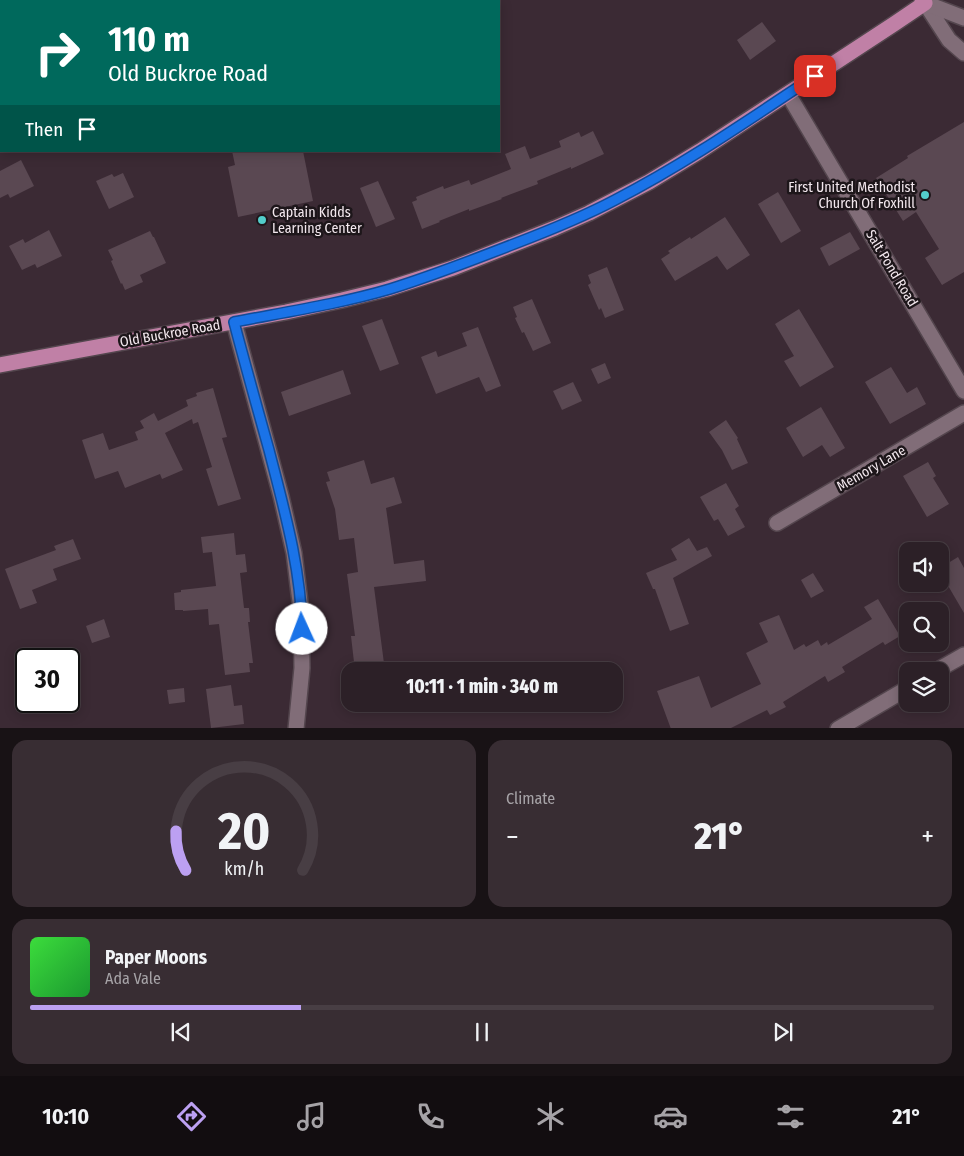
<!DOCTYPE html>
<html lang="en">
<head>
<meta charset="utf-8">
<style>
  :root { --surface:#2c2027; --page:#382d33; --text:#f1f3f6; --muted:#a6a3a7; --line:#483e44; --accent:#bca0f2 }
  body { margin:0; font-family:"Fira Sans Condensed",sans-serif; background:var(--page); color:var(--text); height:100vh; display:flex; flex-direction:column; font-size:19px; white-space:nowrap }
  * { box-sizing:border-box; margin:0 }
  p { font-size:16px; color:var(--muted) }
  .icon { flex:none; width:28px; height:28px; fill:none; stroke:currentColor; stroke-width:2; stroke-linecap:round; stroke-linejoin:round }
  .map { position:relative; height:728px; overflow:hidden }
  .side { display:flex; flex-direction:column; gap:12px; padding:12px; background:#181215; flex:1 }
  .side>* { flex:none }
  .banner { position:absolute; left:0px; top:0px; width:500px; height:152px; box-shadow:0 2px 12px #0003,0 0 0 1px var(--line); background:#00695c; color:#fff; overflow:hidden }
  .controls { position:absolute; left:899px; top:542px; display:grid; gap:10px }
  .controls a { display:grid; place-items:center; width:50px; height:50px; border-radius:10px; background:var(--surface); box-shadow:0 2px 12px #0003,0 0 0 1px var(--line); font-size:25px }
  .speed { position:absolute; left:15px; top:648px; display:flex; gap:10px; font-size:25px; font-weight:700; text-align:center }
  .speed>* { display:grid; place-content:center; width:65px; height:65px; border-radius:50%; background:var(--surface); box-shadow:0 2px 12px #0003,0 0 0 1px var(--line); line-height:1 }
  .speed .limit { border:2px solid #111; border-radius:8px; background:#fff; color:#111 }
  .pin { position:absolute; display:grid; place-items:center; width:42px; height:42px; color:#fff; margin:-21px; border-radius:10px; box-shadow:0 2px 8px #0006 }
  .me { position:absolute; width:55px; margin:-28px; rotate:358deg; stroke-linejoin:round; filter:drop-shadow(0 0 4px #0008) }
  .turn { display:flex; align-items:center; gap:18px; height:105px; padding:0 25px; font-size:22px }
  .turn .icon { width:65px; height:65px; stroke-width:2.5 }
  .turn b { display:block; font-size:35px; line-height:42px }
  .then { display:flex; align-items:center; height:48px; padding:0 25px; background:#0003; gap:10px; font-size:19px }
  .big { font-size:38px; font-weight:800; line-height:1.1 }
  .side .widget { flex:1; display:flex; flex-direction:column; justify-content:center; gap:8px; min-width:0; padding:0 18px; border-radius:15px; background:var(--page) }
  .side .dial { align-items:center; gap:0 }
  .dial svg { height:130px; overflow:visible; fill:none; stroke:var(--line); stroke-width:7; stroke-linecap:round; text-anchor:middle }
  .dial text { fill:var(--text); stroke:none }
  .song { display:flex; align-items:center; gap:15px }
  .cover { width:60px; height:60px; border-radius:8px; background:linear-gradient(135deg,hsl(120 70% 55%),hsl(130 70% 35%)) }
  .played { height:5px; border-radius:2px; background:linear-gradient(90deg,var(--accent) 30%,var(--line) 30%) }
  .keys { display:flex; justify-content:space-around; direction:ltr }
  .heat { display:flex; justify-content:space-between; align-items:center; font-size:28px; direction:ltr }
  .side .tiles { flex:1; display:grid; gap:12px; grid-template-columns:1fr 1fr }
  .widget:last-child { grid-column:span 2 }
  .trip { position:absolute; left:341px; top:662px; width:282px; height:50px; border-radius:15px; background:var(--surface); box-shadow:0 2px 12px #0003,0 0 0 1px var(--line); font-weight:800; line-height:50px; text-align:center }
  .tabs { display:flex; height:80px; justify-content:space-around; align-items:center; background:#120d10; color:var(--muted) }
  .tabs .icon { width:35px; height:35px }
  .tabs .active { color:var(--accent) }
  .tabs b { font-size:22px; color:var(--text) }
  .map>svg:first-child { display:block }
  .building { fill:#5a4852 }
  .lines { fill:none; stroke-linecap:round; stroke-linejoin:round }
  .minor-casing { stroke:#54464e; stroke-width:18 }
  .major-casing { stroke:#54464e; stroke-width:18 }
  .minor { stroke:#816d78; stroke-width:15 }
  .major { stroke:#c080a6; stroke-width:15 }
  .route-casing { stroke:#114b97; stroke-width:12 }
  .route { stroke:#1a73e8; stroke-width:9 }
  .poi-dot { fill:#53cdcb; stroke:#1d161a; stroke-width:2 }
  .labels { text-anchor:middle; stroke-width:5; stroke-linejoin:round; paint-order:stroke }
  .poi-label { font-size:14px; fill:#f3e8ee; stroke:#1d161a; text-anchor:end }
  .street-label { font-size:14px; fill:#f3e8ee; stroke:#1d161a }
</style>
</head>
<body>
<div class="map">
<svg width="964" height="729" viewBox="0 0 964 729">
  <rect width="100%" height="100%" fill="#3b2a34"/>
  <g class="building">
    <path d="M762 22 776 41 750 60 737 40Z"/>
    <path d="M964 122V272L942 285 925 258 939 249 916 212 903 221 876 178 908 158 907 156Z"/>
    <path d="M593 131 604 154 571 169V167L537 181 538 184 501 198 502 199 469 211V209L439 221 440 222 422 229 412 202 417 200 416 197 443 186 444 189 469 180 471 185 511 169 505 154 525 146 530 159 561 147 559 141 579 132 581 137Z"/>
    <path d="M232 151H303L313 201 238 217 228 167 235 165Z"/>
    <path d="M21 160 34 186 10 198 8 194 0 198V171Z"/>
    <path d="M123 173 134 197 109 209 96 181 112 174 114 177Z"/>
    <path d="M378 181 395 219 376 227 360 188Z"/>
    <path d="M778 192 801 231 781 243 758 204Z"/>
    <path d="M725 217 750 255 727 270 717 256 675 281 661 259 670 253 668 251 690 237 691 239Z"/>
    <path d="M49 230 62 256 37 268 35 264 22 270 9 246 23 239 25 243Z"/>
    <path d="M150 231 153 237H154L166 263 140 275 143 282 125 290 122 283 121 284 111 261 113 260 108 250Z"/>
    <path d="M850 232 860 249 829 266 820 248Z"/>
    <path d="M607 267 624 310 605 318 601 308 599 310 588 285 591 283 588 275Z"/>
    <path d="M532 299 551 343 533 351 524 332 522 333 515 318 517 317 513 307Z"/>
    <path d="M799 309 834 367 800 387 784 361 794 356 775 324Z"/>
    <path d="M382 319 399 364 380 371 362 326Z"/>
    <path d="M478 327 501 386 486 392 479 377 436 394 421 357 436 351 438 357 467 346 462 333Z"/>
    <path d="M605 363 611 378 598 384 591 369Z"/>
    <path d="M891 367 907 393 917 387 926 404 890 424 865 382Z"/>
    <path d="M343 370 351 394 289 416 281 392Z"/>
    <path d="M573 382 582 401 562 410 553 391Z"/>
    <path d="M213 388 227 437 222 438 241 499 218 506 206 469 212 467 198 422 193 424 192 419 165 433 183 470 162 479 160 474 125 488 118 471 95 479 82 440 103 433 109 450 138 440 135 432 144 428 140 421 154 413 158 421 188 406 186 400 197 396 196 393Z"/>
    <path d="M821 407 845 448 830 457 822 445 803 457 786 428Z"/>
    <path d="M726 420 738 438 737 439 748 463 732 470 722 450 709 432Z"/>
    <path d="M364 460 371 484 394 477 402 503 386 508 394 564 424 560 426 581 374 587 385 671H355L351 636H355L347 574 358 572 354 538 339 540 335 509 326 482 330 481 327 472Z"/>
    <path d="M928 462 936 476 933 478 949 504 927 517 903 476Z"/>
    <path d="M726 483 739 506 735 509 745 527 728 536 718 519 714 521 700 497Z"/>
    <path d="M234 533 236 555 245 554 247 572 240 573 244 608H249L250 622H248L253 663H249L250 672 225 675 219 624 209 625 208 609 183 611V610H175L174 593 181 592V590L216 586 212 552 203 553 201 537Z"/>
    <path d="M689 538 697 551 707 547 712 556 673 578 689 624 670 631 655 589H653L646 573 677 560 671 549Z"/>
    <path d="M73 539 81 559 53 569 57 580 32 590 37 603 20 609 5 569 56 550 54 546Z"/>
    <path d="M958 557 964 568V613L940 572V568Z"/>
    <path d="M813 573 824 591 811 598 801 580Z"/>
    <path d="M878 599 900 636 885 645 883 642 842 667 845 672 828 682 825 676 783 702 786 707 770 715 767 710 729 729H671L657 691 699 676 711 708 761 684 746 653 768 642 759 623 779 615 794 650 804 644 806 647 818 640 821 646 827 642 828 645 872 619 864 607Z"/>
    <path d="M104 619 110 637 92 643 86 626Z"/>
    <path d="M231 685 234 706 242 705 244 724 211 728 206 689Z"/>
    <path d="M184 688 185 702 169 704 167 690Z"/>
  </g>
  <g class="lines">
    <defs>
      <g id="minor">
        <path d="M925 3 949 40 964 53"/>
        <path d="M925 3 964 18"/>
        <path d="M788 94 964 391"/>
        <path d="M234 322 281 496 294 553 301 610 302 668 296 729"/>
        <path d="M777 523 964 413"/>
        <path d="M936 671 964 655"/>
        <path d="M838 729 908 688"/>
      </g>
      <path id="major" d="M0 365 286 312 342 300 387 289 453 268 555 228 589 213 649 182 700 151 894 24 925 3 922 0"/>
    </defs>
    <use href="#minor" class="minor-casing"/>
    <use href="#major" class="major-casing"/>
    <use href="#minor" class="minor"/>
    <use href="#major" class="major"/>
  </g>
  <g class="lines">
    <defs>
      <path id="route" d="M302 629C301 568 284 509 269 450 257 407 245 364 234 322 286 312 339 304 390 289 432 276 473 260 514 244 548 231 583 217 615 200 685 164 750 119 815 76"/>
    </defs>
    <use href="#route" class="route-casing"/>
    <use href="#route" class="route"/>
  </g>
  <g class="poi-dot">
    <circle cx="925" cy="195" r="5"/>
    <circle cx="262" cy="220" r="5"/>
  </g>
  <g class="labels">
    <g class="poi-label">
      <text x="915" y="192">First United Methodist<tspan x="915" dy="16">Church Of Foxhill</tspan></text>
      <text x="272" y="217" text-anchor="start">Captain Kidds<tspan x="272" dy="16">Learning Center</tspan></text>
    </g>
    <g class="street-label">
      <text transform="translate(892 268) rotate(59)" y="5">Salt Pond Road</text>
      <text transform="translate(170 333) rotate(-10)" y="5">Old Buckroe Road</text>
      <text transform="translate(871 468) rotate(-30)" y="5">Memory Lane</text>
    </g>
  </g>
</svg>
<div class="controls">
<a><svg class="icon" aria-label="sound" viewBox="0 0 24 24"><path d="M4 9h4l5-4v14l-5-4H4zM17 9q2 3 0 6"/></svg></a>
<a><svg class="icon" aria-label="search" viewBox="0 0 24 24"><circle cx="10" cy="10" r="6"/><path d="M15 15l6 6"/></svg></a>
<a><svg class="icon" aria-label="layers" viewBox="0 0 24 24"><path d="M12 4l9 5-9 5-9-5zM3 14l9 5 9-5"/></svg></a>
</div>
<div class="speed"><div class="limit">30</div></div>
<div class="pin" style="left:815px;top:76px;background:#d93025"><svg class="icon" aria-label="arrive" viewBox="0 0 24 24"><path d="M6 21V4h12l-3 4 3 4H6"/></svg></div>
<svg class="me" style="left:302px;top:629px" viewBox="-20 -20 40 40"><circle r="19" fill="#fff"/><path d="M0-13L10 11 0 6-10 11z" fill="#1a73e8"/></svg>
<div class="trip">10:11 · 1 min · 340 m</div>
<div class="banner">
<div class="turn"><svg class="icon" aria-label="right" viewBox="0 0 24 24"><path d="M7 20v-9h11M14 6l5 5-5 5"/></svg><div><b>110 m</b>Old Buckroe Road</div></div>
<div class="then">Then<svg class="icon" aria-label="arrive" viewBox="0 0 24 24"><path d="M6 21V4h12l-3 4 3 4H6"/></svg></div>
</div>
</div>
<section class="side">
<div class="tiles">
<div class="widget dial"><svg viewBox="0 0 100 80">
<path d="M14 69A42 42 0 1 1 86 69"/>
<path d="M14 69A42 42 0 0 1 8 45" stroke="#bca0f2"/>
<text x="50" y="56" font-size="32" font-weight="700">20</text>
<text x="50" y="72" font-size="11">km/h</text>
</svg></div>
<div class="widget"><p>Climate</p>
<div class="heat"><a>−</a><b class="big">21°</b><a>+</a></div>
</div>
<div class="widget">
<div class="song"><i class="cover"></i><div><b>Paper Moons</b><p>Ada Vale</p></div></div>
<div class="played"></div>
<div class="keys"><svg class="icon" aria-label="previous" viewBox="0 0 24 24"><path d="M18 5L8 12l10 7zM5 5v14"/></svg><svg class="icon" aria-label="pause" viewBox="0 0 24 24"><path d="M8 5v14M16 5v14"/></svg><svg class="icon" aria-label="next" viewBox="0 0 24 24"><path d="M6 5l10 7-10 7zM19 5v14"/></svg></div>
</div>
</div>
</section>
<nav class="tabs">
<b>10:10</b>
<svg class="icon active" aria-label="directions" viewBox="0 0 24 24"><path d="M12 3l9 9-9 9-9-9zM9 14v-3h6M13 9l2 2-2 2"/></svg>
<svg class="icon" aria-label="music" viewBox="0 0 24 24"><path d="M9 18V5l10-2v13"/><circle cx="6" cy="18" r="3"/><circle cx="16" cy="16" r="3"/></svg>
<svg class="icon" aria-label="phone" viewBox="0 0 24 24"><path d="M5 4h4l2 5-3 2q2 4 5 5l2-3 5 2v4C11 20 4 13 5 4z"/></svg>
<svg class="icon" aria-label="climate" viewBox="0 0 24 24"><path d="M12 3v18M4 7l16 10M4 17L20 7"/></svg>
<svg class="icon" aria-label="car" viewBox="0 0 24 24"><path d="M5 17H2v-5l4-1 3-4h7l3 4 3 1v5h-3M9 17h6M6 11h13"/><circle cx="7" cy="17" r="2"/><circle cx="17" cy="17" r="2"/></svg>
<svg class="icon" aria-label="filters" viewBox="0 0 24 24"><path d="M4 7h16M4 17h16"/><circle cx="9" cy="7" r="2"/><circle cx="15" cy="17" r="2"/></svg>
<b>21°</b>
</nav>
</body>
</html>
